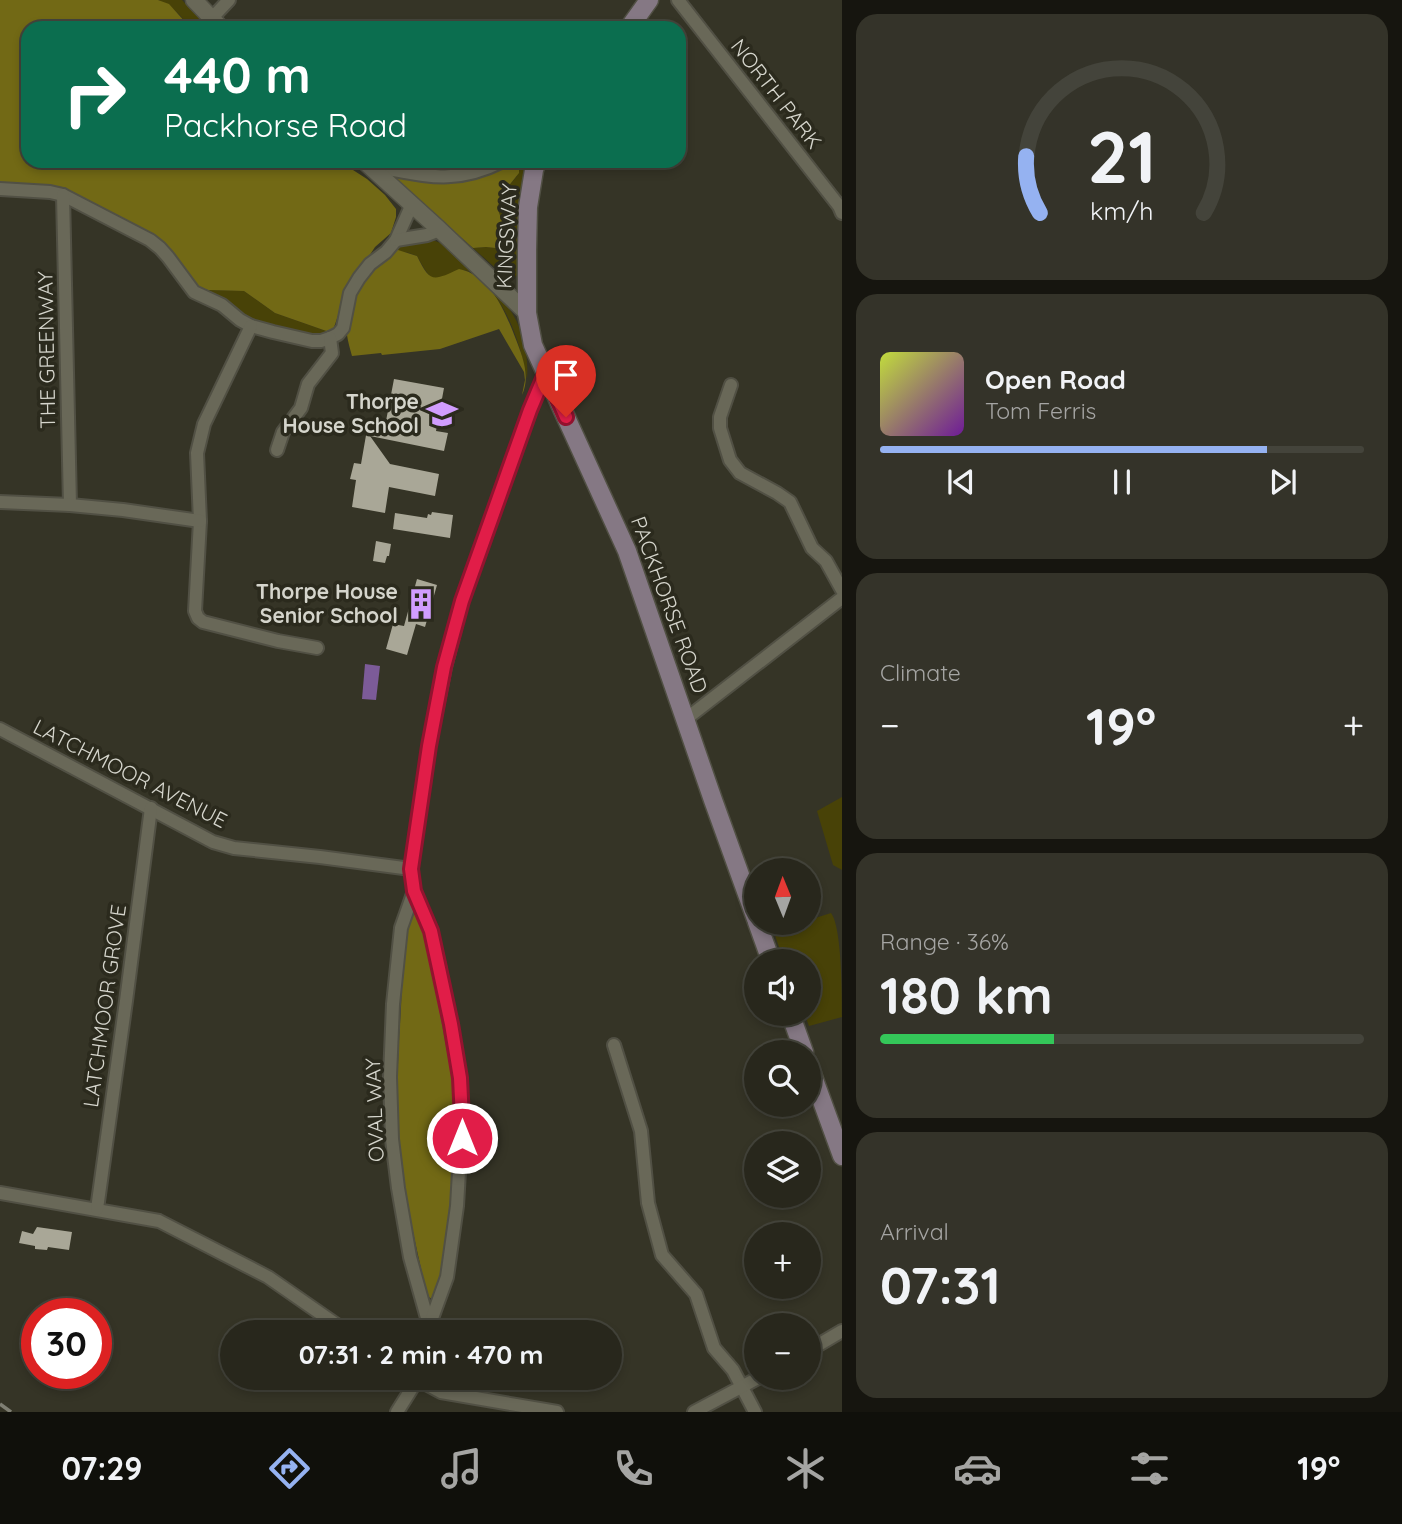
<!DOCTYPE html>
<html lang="en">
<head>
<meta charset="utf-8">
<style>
  :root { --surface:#28271c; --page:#343329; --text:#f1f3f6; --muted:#a5a5a3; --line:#44443b; --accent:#95b2f1 }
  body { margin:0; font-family:Quicksand,sans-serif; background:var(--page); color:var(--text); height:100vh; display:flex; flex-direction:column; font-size:26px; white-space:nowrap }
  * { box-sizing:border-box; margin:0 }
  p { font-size:23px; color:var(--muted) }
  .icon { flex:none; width:38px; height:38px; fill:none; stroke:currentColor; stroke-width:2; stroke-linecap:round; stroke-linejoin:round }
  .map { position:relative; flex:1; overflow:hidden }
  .panel { display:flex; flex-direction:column; gap:14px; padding:14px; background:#16150f; width:560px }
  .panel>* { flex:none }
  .banner { position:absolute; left:21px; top:21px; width:665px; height:147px; border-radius:21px; box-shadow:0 4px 10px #0003,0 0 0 2px var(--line); background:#0b6e4f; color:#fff; overflow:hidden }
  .needle { width:46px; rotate:359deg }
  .controls { position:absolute; left:744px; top:858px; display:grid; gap:14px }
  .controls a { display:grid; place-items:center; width:77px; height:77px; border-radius:50%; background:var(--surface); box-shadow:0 4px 10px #0003,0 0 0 2px var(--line); font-size:35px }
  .speed { position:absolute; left:21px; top:1298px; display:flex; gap:14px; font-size:35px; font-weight:700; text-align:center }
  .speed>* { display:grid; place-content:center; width:91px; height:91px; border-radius:50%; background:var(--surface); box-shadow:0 4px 10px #0003,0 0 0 2px var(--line); line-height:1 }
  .speed .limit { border:10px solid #d22; background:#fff; color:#111 }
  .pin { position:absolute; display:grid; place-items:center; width:60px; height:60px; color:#fff; margin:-72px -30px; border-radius:50% 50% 50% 0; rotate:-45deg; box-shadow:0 0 7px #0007 }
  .pin .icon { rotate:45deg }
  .me { position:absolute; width:77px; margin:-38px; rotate:0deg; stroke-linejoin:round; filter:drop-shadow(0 0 5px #0008) }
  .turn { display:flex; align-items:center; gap:24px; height:147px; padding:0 28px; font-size:32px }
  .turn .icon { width:91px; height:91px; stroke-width:2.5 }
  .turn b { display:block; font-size:49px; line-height:60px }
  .big { font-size:52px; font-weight:700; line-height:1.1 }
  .panel .card { flex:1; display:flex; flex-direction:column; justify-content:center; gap:10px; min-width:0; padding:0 24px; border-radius:21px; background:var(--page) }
  .panel .dial { align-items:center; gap:0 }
  .dial svg { height:182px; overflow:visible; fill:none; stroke:var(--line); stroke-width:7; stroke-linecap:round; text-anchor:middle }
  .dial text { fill:var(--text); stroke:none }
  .song { display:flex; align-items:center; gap:21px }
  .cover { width:84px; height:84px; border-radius:10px; background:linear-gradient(135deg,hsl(70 70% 55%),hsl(280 70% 35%)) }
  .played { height:7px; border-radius:4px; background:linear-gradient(90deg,var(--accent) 80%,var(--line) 80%) }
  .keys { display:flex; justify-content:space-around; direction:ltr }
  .heat { display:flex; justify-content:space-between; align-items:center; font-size:38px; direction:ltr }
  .charge { height:10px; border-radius:5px; background:linear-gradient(90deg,#34c759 36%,var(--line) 0) }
  .trip { position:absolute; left:220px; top:1320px; width:402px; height:70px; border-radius:35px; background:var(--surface); box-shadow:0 4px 10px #0003,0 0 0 2px var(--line); font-weight:700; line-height:70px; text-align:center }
  .dock { display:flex; height:112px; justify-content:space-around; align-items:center; background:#10100b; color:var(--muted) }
  .dock .icon { width:49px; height:49px }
  .dock .active { color:var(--accent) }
  .dock b { font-size:32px; color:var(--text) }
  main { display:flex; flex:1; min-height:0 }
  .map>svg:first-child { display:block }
  .green { fill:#484207 }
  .forest { fill:#726915 }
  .water { fill:#7c5b98 }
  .building { fill:#a9a797 }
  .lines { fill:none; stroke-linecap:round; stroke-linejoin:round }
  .minor-casing { stroke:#515044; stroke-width:16 }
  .tertiary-casing { stroke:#515044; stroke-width:19 }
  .secondary-casing { stroke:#515044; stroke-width:21 }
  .minor { stroke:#696858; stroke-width:12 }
  .tertiary { stroke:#696858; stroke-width:16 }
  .secondary { stroke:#857884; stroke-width:18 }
  .rail { stroke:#7f7f73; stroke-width:3.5; stroke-dasharray:14 7; stroke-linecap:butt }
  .route-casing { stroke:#92132f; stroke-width:18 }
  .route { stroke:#e11d48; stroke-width:12 }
  .labels { text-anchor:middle; stroke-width:7; stroke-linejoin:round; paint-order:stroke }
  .street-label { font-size:21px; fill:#d5d5cc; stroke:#2b2a1d }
  .poi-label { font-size:21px; font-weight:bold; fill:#d5d5cc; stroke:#2b2a1d; text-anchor:end }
</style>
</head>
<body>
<main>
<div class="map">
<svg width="842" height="1412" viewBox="0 0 842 1412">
  <rect width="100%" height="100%" fill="#353426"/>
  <g class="green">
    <path d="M158 0H182L208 28H188C183 15 170 5 158 0Z"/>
    <path d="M517 161H526L519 204V272L514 279 507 278 473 248 486 247 505 249V229L497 207 507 188 517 176 519 168 515 164Z"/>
    <path d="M430 240C447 242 457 257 469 268 481 279 494 289 504 302 522 323 529 352 527 379 520 342 507 301 477 277 474 275 472 272 468 271 456 267 442 282 432 278 427 275 420 261 417 256L409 253 392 250 402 244Z"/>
    <path d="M208 290 244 291 275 313 332 333 314 338 259 323 247 318Z"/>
    <path d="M842 797V870L833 865 817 811Z"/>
    <path d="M831 913C842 927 842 995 842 1017L809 1026 804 1013H808V961H784L773 930 799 922H808L809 920Z"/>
  </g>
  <g class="forest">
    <path d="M0 0H158L169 4 187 24 188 28H28V161H339L367 179 385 195 396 209V217L391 233 375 247 347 290 332 333 275 313 244 291 208 290 189 286 155 237 62 187 0 182Z"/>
    <path d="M515 164 519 168V173L507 188 497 207 505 229V249L486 247 473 248 388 173 402 175 498 168 505 169Z"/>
    <path d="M392 250H398L417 256C430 283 433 281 459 269 490 275 505 311 515 337 522 355 531 376 522 395L525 380 524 372 499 329 440 349 382 355 381 353 352 356C350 349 348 342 347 335 346 320 354 289 364 278 373 268 383 259 392 250Z"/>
    <path d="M415 914 421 917C445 1003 461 1091 455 1180 451 1219 444 1258 436 1296L432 1299 427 1296C416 1244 402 1191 399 1137 396 1094 398 1051 401 1008 402 978 403 947 410 917Z"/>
  </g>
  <path class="water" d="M365 664 380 666 376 700 362 699Z"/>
  <g class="building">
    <path d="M394 379 444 388 436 431 448 433 444 451 370 436 390 464 439 474 435 496 389 487 385 513 352 507 356 480 350 479 354 463 361 464 369 418 386 421Z"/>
    <path d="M432 512 453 515 450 538 393 529 395 513 427 518 428 514 431 515Z"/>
    <path d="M376 541 391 544 389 556H387L385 563 373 561Z"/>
    <path d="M417 579 437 585 425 627 416 624 407 655 386 649 393 624 404 626Z"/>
    <path d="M37 1227 72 1232 69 1250 48 1247 47 1250 35 1249V1246L19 1243 22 1231 33 1234Z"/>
  </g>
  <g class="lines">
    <defs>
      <g id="minor">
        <path d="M678 0 839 206 842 213"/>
        <path d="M212 18 229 0"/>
        <path d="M370 166C423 174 451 187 503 161"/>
        <path d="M0 189 50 192 63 195 150 240 160 248 168 257 194 292 222 305 240 320 251 326 273 332 312 341H321L330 338 338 334 343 328 350 293 359 278 370 264 386 252 396 240 412 204"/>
        <path d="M63 195 70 505"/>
        <path d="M396 240 427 235 440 230"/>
        <path d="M251 326 204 424 197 453 200 521 195 611 198 618 203 622 278 641 317 648"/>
        <path d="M731 385 720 417V428L730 460 740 473 777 493 790 502 812 548 826 561 842 590"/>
        <path d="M277 450 283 432 301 408 308 384 332 353 330 338"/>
        <path d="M0 502 70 505 123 510 200 521"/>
        <path d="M686 719 842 598"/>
        <path d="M0 729 213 842 234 848 320 857 411 869"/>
        <path d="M414 891 401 928 393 1004 390 1077 392 1139 398 1188 410 1257 429 1325"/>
        <path d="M614 1045 641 1131 648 1203 662 1255 696 1294 714 1348 733 1370 755 1412"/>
        <path d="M0 1193 159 1221 268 1277 347 1332"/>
        <path d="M97 1209 126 1001 151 808"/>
        <path d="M427 1332 447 1277 457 1206 462 1119 460 1078 440 970 431 931 414 891 411 869 429 746 445 667 462 601 530 410 546 372"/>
        <path d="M808 1351 842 1331"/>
        <path d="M413 1377 441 1392 557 1412"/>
        <path d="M397 1412 417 1380"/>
        <path d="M694 1412 760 1377"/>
      </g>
      <g id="tertiary">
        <path d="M194 0 221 28"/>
        <path d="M364 161 440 230 527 313"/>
      </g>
      <g id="secondary">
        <path d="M629 28 649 0"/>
        <path d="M537 161 534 170 528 207 527 250V313L533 345 627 551 713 800 756 919"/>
        <path d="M757 922 771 961"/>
        <path d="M790 1013 804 1052"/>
        <path d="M808 1063 842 1156"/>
      </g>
    </defs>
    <use href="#minor" class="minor-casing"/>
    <use href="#tertiary" class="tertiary-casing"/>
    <use href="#secondary" class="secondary-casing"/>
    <use href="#minor" class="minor"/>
    <use href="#tertiary" class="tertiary"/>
    <use href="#secondary" class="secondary"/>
    <path class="rail" d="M0 1404 11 1412"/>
  </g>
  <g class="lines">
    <defs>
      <path id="route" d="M462 1138V1119L460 1078 451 1024 431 931 414 891 411 869 429 746 444 667 462 601 530 410 546 372 566 417"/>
    </defs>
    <use href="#route" class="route-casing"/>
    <use href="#route" class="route"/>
  </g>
  <defs>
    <symbol id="school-bare" viewBox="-9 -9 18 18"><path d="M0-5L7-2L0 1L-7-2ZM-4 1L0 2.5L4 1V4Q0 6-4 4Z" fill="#d19dfe" stroke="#2b2a1d" stroke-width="2.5" paint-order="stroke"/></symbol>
    <symbol id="building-bare" viewBox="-9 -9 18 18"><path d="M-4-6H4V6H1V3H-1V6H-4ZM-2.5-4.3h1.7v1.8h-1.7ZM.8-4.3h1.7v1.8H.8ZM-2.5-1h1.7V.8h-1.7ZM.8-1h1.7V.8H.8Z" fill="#d19dfe" stroke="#2b2a1d" stroke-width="2.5" paint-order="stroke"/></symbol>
  </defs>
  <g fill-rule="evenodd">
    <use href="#school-bare" x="420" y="392" width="44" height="44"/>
    <use href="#building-bare" x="399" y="582" width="44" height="44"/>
  </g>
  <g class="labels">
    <g class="street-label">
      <text transform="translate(776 94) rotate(52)" y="7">NORTH PARK</text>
      <text transform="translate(507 236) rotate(-87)" y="7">KINGSWAY</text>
      <text transform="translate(47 350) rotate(-91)" y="7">THE GREENWAY</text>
      <text transform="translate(669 605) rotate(70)" y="7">PACKHORSE ROAD</text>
      <text transform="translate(130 774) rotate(27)" y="7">LATCHMOOR AVENUE</text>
      <text transform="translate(105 1006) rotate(-82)" y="7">LATCHMOOR GROVE</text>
      <text transform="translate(375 1110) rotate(-92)" y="7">OVAL WAY</text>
    </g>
    <g class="poi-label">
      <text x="419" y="409">Thorpe<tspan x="419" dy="24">House School</tspan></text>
      <text x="398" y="599">Thorpe House<tspan x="398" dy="24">Senior School</tspan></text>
    </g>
  </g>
</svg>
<div class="controls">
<a><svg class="needle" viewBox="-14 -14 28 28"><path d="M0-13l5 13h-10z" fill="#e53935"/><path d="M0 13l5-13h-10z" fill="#a5a5a3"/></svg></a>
<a><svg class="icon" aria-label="sound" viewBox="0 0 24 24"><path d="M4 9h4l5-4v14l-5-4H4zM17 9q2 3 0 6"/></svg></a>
<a><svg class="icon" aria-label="search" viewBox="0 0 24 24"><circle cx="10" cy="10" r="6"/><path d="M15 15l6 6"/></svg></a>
<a><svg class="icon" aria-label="layers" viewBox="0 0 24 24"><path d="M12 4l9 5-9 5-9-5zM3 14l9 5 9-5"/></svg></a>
<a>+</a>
<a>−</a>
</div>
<div class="speed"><div class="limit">30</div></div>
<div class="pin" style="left:566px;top:417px;background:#d93025"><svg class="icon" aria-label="arrive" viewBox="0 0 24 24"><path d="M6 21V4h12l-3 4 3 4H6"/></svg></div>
<svg class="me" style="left:462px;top:1138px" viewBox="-20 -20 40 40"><circle r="17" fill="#e11d48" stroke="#fff" stroke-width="3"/><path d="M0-11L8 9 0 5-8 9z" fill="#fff"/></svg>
<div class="trip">07:31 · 2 min · 470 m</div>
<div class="banner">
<div class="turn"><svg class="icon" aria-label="right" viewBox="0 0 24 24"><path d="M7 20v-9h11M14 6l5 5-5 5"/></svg><div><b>440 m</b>Packhorse Road</div></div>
</div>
</div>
<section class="panel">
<div class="card dial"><svg viewBox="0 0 100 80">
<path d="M14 69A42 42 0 1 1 86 69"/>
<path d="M14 69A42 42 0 0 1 8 44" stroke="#95b2f1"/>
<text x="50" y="56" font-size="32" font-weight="700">21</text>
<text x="50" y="72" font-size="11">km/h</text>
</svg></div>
<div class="card">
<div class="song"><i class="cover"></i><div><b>Open Road</b><p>Tom Ferris</p></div></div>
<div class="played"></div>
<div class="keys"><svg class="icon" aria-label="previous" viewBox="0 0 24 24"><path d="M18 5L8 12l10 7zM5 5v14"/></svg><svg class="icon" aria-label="pause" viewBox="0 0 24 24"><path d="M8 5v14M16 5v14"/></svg><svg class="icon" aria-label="next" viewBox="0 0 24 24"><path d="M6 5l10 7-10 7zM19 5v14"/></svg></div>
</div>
<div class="card"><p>Climate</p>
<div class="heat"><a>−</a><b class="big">19°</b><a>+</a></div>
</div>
<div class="card"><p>Range · 36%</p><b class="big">180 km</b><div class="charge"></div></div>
<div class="card"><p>Arrival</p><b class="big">07:31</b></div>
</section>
</main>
<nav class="dock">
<b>07:29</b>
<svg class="icon active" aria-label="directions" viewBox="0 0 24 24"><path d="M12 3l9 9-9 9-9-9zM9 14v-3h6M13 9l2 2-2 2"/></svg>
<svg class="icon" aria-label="music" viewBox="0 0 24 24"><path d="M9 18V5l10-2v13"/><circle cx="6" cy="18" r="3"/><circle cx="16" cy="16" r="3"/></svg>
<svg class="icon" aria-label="phone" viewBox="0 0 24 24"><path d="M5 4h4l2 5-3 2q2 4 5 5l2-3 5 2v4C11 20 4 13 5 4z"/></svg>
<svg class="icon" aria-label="climate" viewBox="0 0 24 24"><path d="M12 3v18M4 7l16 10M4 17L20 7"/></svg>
<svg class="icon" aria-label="car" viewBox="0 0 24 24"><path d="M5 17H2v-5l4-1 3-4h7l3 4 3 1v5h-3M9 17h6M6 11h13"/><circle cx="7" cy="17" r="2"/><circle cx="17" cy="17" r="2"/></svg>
<svg class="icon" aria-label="filters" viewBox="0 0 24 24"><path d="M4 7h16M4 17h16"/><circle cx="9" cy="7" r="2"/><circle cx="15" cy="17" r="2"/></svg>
<b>19°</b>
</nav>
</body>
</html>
